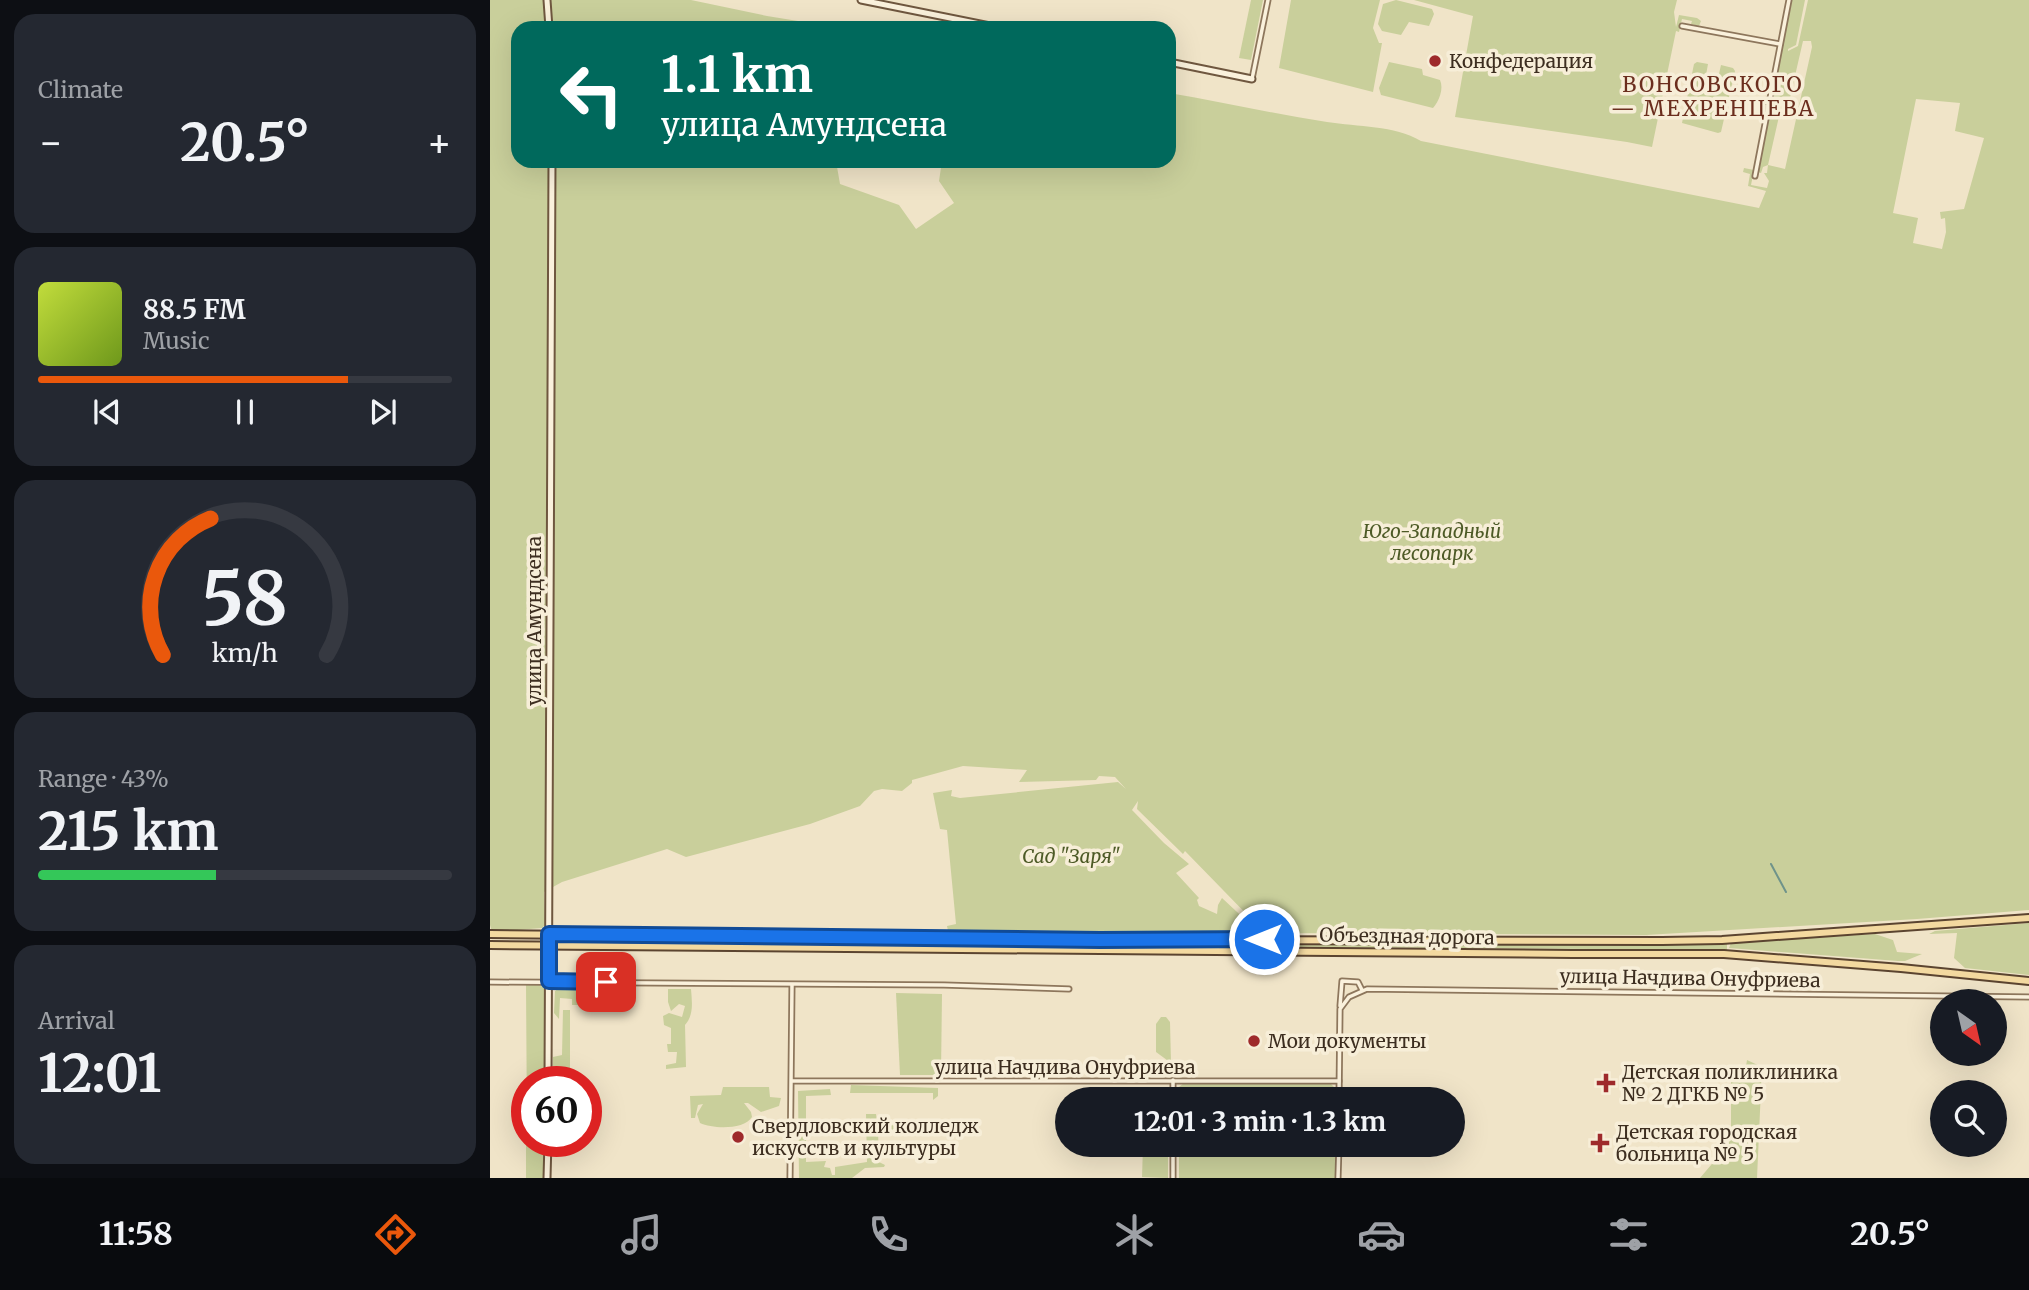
<!DOCTYPE html>
<html lang="en">
<head>
<meta charset="utf-8">
<style>
  :root { --surface:#171b24; --page:#242831; --text:#f1f3f6; --muted:#9ea1a6; --line:#363941; --accent:#ea580c }
  body { margin:0; font-family:Merriweather,serif; background:var(--page); color:var(--text); height:100vh; display:flex; flex-direction:column; font-size:26px; white-space:nowrap }
  * { box-sizing:border-box; margin:0 }
  p { font-size:23px; color:var(--muted) }
  .icon { flex:none; width:38px; height:38px; fill:none; stroke:currentColor; stroke-width:2; stroke-linecap:round; stroke-linejoin:round }
  .map { position:relative; flex:1; overflow:hidden }
  .panel { display:flex; flex-direction:column; gap:14px; padding:14px; background:#0d0f14; width:490px }
  .panel>* { flex:none }
  .guide { position:absolute; left:21px; top:21px; width:665px; height:147px; border-radius:21px; box-shadow:0 7px 28px #0002; background:#00695c; color:#fff; overflow:hidden }
  .needle { width:46px; rotate:146deg }
  .buttons { position:absolute; left:1440px; top:989px; display:grid; gap:14px }
  .buttons a { display:grid; place-items:center; width:77px; height:77px; border-radius:50%; background:var(--surface); box-shadow:0 7px 28px #0002; font-size:35px }
  .speed { position:absolute; left:21px; top:1066px; display:flex; gap:14px; font-size:35px; font-weight:700; text-align:center }
  .speed>* { display:grid; place-content:center; width:91px; height:91px; border-radius:50%; background:var(--surface); box-shadow:0 7px 28px #0002; line-height:1 }
  .speed .limit { border:10px solid #d22; background:#fff; color:#111 }
  .pin { position:absolute; display:grid; place-items:center; width:60px; height:60px; color:#fff; margin:-30px; border-radius:14px; box-shadow:0 4px 10px #0006 }
  .me { position:absolute; width:77px; margin:-38px; rotate:270deg; stroke-linejoin:round; filter:drop-shadow(0 0 5px #0008) }
  .turn { display:flex; align-items:center; gap:24px; height:147px; padding:0 35px; font-size:32px }
  .turn .icon { width:91px; height:91px; stroke-width:2.5 }
  .turn b { display:block; font-size:49px; line-height:60px }
  .big { font-size:52px; font-weight:700; line-height:1.1 }
  .panel .tile { flex:1; display:flex; flex-direction:column; justify-content:center; gap:10px; min-width:0; padding:0 24px; border-radius:21px; background:var(--page) }
  .panel .dial { align-items:center; gap:0 }
  .dial svg { height:182px; overflow:visible; fill:none; stroke:var(--line); stroke-width:7; stroke-linecap:round; text-anchor:middle }
  .dial text { fill:var(--text); stroke:none }
  .song { display:flex; align-items:center; gap:21px }
  .cover { width:84px; height:84px; border-radius:10px; background:linear-gradient(135deg,hsl(70 70% 55%),hsl(80 70% 35%)) }
  .played { height:7px; border-radius:4px; background:linear-gradient(90deg,var(--accent) 75%,var(--line) 75%) }
  .keys { display:flex; justify-content:space-around; direction:ltr }
  .heat { display:flex; justify-content:space-between; align-items:center; font-size:38px; direction:ltr }
  .charge { height:10px; border-radius:5px; background:linear-gradient(90deg,#34c759 43%,var(--line) 0) }
  .trip { position:absolute; left:565px; top:1087px; width:410px; height:70px; border-radius:35px; background:var(--surface); box-shadow:0 7px 28px #0002; font-weight:700; line-height:70px; text-align:center }
  .dock { display:flex; height:112px; justify-content:space-around; align-items:center; background:#090b0e; color:var(--muted) }
  .dock .icon { width:49px; height:49px }
  .dock .current { color:var(--accent) }
  .dock b { font-size:32px; color:var(--text) }
  main { display:flex; flex:1; min-height:0 }
  .map>svg:first-child { display:block }
  .green { fill:#c9cf9b; fill-rule:evenodd }
  .lines { fill:none; stroke-linecap:round; stroke-linejoin:round }
  .stream { stroke:#6f938a; stroke-width:2 }
  .street-casing { stroke:#8d765c; stroke-width:7 }
  .secondary-casing { stroke:#6f573f; stroke-width:9 }
  .primary-casing { stroke:#5b4430; stroke-width:10 }
  .street { stroke:#faf1dc; stroke-width:3.5 }
  .secondary { stroke:#faf1dc; stroke-width:5 }
  .primary { stroke:#f3d9a0; stroke-width:6 }
  .route-casing { stroke:#114b97; stroke-width:18 }
  .route { stroke:#1a73e8; stroke-width:12 }
  .poi-dot { fill:#9e2a2b; stroke:#f7eed8; stroke-width:2.5 }
  .labels { text-anchor:middle; stroke-width:7; stroke-linejoin:round; paint-order:stroke }
  .poi-label { font-size:19px; fill:#3d2e20; stroke:#f7eed8; text-anchor:start }
  .park-label { font-size:19px; font-style:italic; fill:#4d5a26; stroke:#f7eed8 }
  .street-label { font-size:19px; fill:#3d2e20; stroke:#f7eed8 }
  .neighbourhood-label { font-size:21px; letter-spacing:2px; fill:#6b2e1e; stroke:#f7eed8 }
</style>
</head>
<body>
<main>
<section class="panel">
<div class="tile"><p>Climate</p>
<div class="heat"><a>−</a><b class="big">20.5°</b><a>+</a></div>
</div>
<div class="tile">
<div class="song"><i class="cover"></i><div><b>88.5 FM</b><p>Music</p></div></div>
<div class="played"></div>
<div class="keys"><svg class="icon" aria-label="previous" viewBox="0 0 24 24"><path d="M18 5L8 12l10 7zM5 5v14"/></svg><svg class="icon" aria-label="pause" viewBox="0 0 24 24"><path d="M8 5v14M16 5v14"/></svg><svg class="icon" aria-label="next" viewBox="0 0 24 24"><path d="M6 5l10 7-10 7zM19 5v14"/></svg></div>
</div>
<div class="tile dial"><svg viewBox="0 0 100 80">
<path d="M14 69A42 42 0 1 1 86 69"/>
<path d="M14 69A42 42 0 0 1 35 9" stroke="#ea580c"/>
<text x="50" y="56" font-size="32" font-weight="700">58</text>
<text x="50" y="72" font-size="11">km/h</text>
</svg></div>
<div class="tile"><p>Range · 43%</p><b class="big">215 km</b><div class="charge"></div></div>
<div class="tile"><p>Arrival</p><b class="big">12:01</b></div>
</section>
<div class="map">
<svg width="1539" height="1178" viewBox="0 0 1539 1178">
  <rect width="100%" height="100%" fill="#f0e4c8"/>
  <g class="green">
    <path d="M0 0H201L277 16 308 21 333 28H28V161H346L350 184 409 205 426 229 464 203 449 181 452 161H679V93C732 102 784 114 837 122 868 127 904 125 931 141L1269 208 1276 191 1258 186 1260 174 1253 172 1254 168 1264 170 1261 185 1277 188 1279 181 1274 173H1277L1278 165 1273 167 1271 173 1268 172 1302 0H1315L1306 45 1298 49V51L1308 46 1318 0H1539V910L1427 919 1156 935 778 933 770 928 695 851 693 854 647 809 648 801 642 810 674 843 699 864 686 873 709 898 707 900 709 906 727 914 728 905 732 898 761 925 765 934 458 931 457 926 466 924 457 830 450 829 443 793 462 790 461 796 470 798 628 782 636 789 625 777 609 776 606 780 529 782 537 770 473 766 422 780V783L412 791 392 789 384 791 370 806 320 824 196 857 177 849 72 882 54 892 55 925 52 928 2 932 0 925ZM1313 41H1321L1322 47 1295 169 1278 165 1290 112 1287 111 1289 100 1299 102ZM1426 99 1470 103 1465 131 1494 138 1474 209 1450 212 1451 219 1455 218 1456 232 1452 249 1423 243 1428 218 1403 213Z"/>
    <path d="M761 0H773L761 60 749 58Z"/>
    <path d="M801 0H890L883 28 889 43H892L883 92 789 68Z"/>
    <path d="M906 0 942 9 944 14 939 26 919 22 911 35 892 31 888 24 893 4Z"/>
    <path d="M924 0H1187L1184 12 1186 27 1189 15 1207 18 1211 21 1209 26 1201 24 1202 21 1192 19 1189 32 1186 31 1162 147 1137 142 965 117 983 16Z"/>
    <path d="M899 62 932 69 933 75 950 80C954 89 949 101 943 108L891 95 889 88Z"/>
    <path d="M1207 62 1218 64 1214 86 1226 87 1231 65 1243 68 1245 71 1231 132 1228 133 1192 123 1204 64Z"/>
    <path d="M1539 923V975L1475 968 1464 958 1467 933 1439 934 1445 931Z"/>
    <path d="M1385 934 1403 940 1407 952 1432 954 1415 961H1408L1239 948 1241 943Z"/>
    <path d="M74 939 858 944H1237V950L74 942Z"/>
    <path d="M36 984H55L54 1081 37 1082V1131Z"/>
    <path d="M74 984H92V1005H82V999L70 998 69 1019 64 1013 65 991Z"/>
    <path d="M178 989H201C202 1002 204 1015 195 1025L196 1067 176 1069V1065L186 1063 187 1052H178L177 1044H181V1028L174 1025 173 1016 179 1013 192 1017 195 1006 189 1004 181 1011 178 1002Z"/>
    <path d="M406 993 452 994 451 1075H410Z"/>
    <path d="M73 1010H80V1081H63V1057L72 1055Z"/>
    <path d="M671 1017H676L680 1022 681 1063 666 1052V1024Z"/>
    <path d="M1257 1060 1272 1067 1267 1178H1210L1238 1145 1241 1136V1078L1248 1077 1249 1066H1256Z"/>
    <path d="M694 1083 841 1084 845 1088V1099H689V1087Z"/>
    <path d="M361 1085 448 1088V1096L443 1100V1093H360Z"/>
    <path d="M233 1087H279L280 1097 291 1098 289 1106 271 1112 258 1103H254L261 1112 262 1117C254 1130 223 1129 210 1123L207 1114 213 1104 208 1105 205 1118H201L200 1096 231 1095Z"/>
    <path d="M340 1089 341 1095 316 1096V1162L336 1161 334 1167 340 1168 342 1175H345V1167L377 1162 376 1114H386L387 1122 427 1123 426 1132 388 1131 389 1162 395 1165 394 1167 375 1168 362 1178H309L308 1091Z"/>
    <path d="M36 1138 37 1141H54L53 1178H36Z"/>
    <path d="M653 1145H678V1178L652 1177Z"/>
    <path d="M689 1145H845L846 1178H689Z"/>
  </g>
  <g class="lines">
    <path class="stream" d="M1281 864 1296 892"/>
    <defs>
      <g id="street">
        <path d="M1192 26 1290 44"/>
        <path d="M762 79 778 0"/>
        <path d="M1265 176 1299 0"/>
        <path d="M0 982 454 985 579 989"/>
        <path d="M850 1006 852 981 868 982 872 990"/>
        <path d="M302 1081H849"/>
        <path d="M683 1099V1080"/>
        <path d="M849 1099 850 1009 859 997 877 989 1539 997"/>
        <path d="M300 1178 302 985"/>
        <path d="M683 1178V1144"/>
        <path d="M848 1178 849 1144"/>
      </g>
      <g id="secondary">
        <path d="M57 0 59 28"/>
        <path d="M371 0 510 28"/>
        <path d="M679 62 762 79"/>
        <path d="M58 1082 62 161"/>
        <path d="M57 1178 58 1141"/>
      </g>
      <g id="primary">
        <path d="M0 934 610 940 1172 941 1232 940 1539 918"/>
        <path d="M0 945 1083 954H1234L1411 968 1539 981"/>
      </g>
    </defs>
    <use href="#street" class="street-casing"/>
    <use href="#secondary" class="secondary-casing"/>
    <use href="#primary" class="primary-casing"/>
    <use href="#street" class="street"/>
    <use href="#secondary" class="secondary"/>
    <use href="#primary" class="primary"/>
  </g>
  <g class="lines">
    <defs>
      <path id="route" d="M116 982 59 981V934L610 940 774 939"/>
    </defs>
    <use href="#route" class="route-casing"/>
    <use href="#route" class="route"/>
  </g>
  <g class="poi-dot">
    <circle cx="945" cy="61" r="7"/>
    <circle cx="764" cy="1041" r="7"/>
    <path d="M1112.5 1072.5h7v7h7v7h-7v7h-7v-7h-7v-7h7z"/>
    <circle cx="248" cy="1137" r="7"/>
    <path d="M1106.5 1132.5h7v7h7v7h-7v7h-7v-7h-7v-7h7z"/>
  </g>
  <g class="labels">
    <g class="poi-label">
      <text x="959" y="68">Конфедерация</text>
      <text x="778" y="1048">Мои документы</text>
      <text x="1132" y="1079">Детская поликлиника<tspan x="1132" dy="22">№ 2 ДГКБ № 5</tspan></text>
      <text x="262" y="1133">Свердловский колледж<tspan x="262" dy="22">искусств и культуры</tspan></text>
      <text x="1126" y="1139">Детская городская<tspan x="1126" dy="22">больница № 5</tspan></text>
    </g>
    <g class="park-label">
      <text x="942" y="538">Юго-Западный<tspan x="942" dy="22">лесопарк</tspan></text>
      <text x="581" y="863">Сад "Заря"</text>
    </g>
    <g class="street-label">
      <text transform="translate(44 621) rotate(-90)" y="7">улица Амундсена</text>
      <text transform="translate(917 936) rotate(1)" y="7">Объездная дорога</text>
      <text transform="translate(1200 978) rotate(1)" y="7">улица Начдива Онуфриева</text>
      <text x="575" y="1074">улица Начдива Онуфриева</text>
    </g>
    <g class="neighbourhood-label">
      <text x="1223" y="92">ВОНСОВСКОГО<tspan x="1223" dy="24">— МЕХРЕНЦЕВА</tspan></text>
    </g>
  </g>
</svg>
<div class="buttons">
<a><svg class="needle" viewBox="-14 -14 28 28"><path d="M0-13l5 13h-10z" fill="#e53935"/><path d="M0 13l5-13h-10z" fill="#9ea1a6"/></svg></a>
<a><svg class="icon" aria-label="search" viewBox="0 0 24 24"><circle cx="10" cy="10" r="6"/><path d="M15 15l6 6"/></svg></a>
</div>
<div class="speed"><div class="limit">60</div></div>
<div class="pin" style="left:116px;top:982px;background:#d93025"><svg class="icon" aria-label="arrive" viewBox="0 0 24 24"><path d="M6 21V4h12l-3 4 3 4H6"/></svg></div>
<svg class="me" style="left:774px;top:939px" viewBox="-20 -20 40 40"><circle r="17" fill="#1a73e8" stroke="#fff" stroke-width="3"/><path d="M0-11L8 9 0 5-8 9z" fill="#fff"/></svg>
<div class="trip">12:01 · 3 min · 1.3 km</div>
<div class="guide">
<div class="turn"><svg class="icon" aria-label="left" viewBox="0 0 24 24"><path d="M17 20v-9H6M10 6l-5 5 5 5"/></svg><div><b>1.1 km</b>улица Амундсена</div></div>
</div>
</div>
</main>
<nav class="dock">
<b>11:58</b>
<svg class="icon current" aria-label="directions" viewBox="0 0 24 24"><path d="M12 3l9 9-9 9-9-9zM9 14v-3h6M13 9l2 2-2 2"/></svg>
<svg class="icon" aria-label="music" viewBox="0 0 24 24"><path d="M9 18V5l10-2v13"/><circle cx="6" cy="18" r="3"/><circle cx="16" cy="16" r="3"/></svg>
<svg class="icon" aria-label="phone" viewBox="0 0 24 24"><path d="M5 4h4l2 5-3 2q2 4 5 5l2-3 5 2v4C11 20 4 13 5 4z"/></svg>
<svg class="icon" aria-label="climate" viewBox="0 0 24 24"><path d="M12 3v18M4 7l16 10M4 17L20 7"/></svg>
<svg class="icon" aria-label="car" viewBox="0 0 24 24"><path d="M5 17H2v-5l4-1 3-4h7l3 4 3 1v5h-3M9 17h6M6 11h13"/><circle cx="7" cy="17" r="2"/><circle cx="17" cy="17" r="2"/></svg>
<svg class="icon" aria-label="filters" viewBox="0 0 24 24"><path d="M4 7h16M4 17h16"/><circle cx="9" cy="7" r="2"/><circle cx="15" cy="17" r="2"/></svg>
<b>20.5°</b>
</nav>
</body>
</html>
